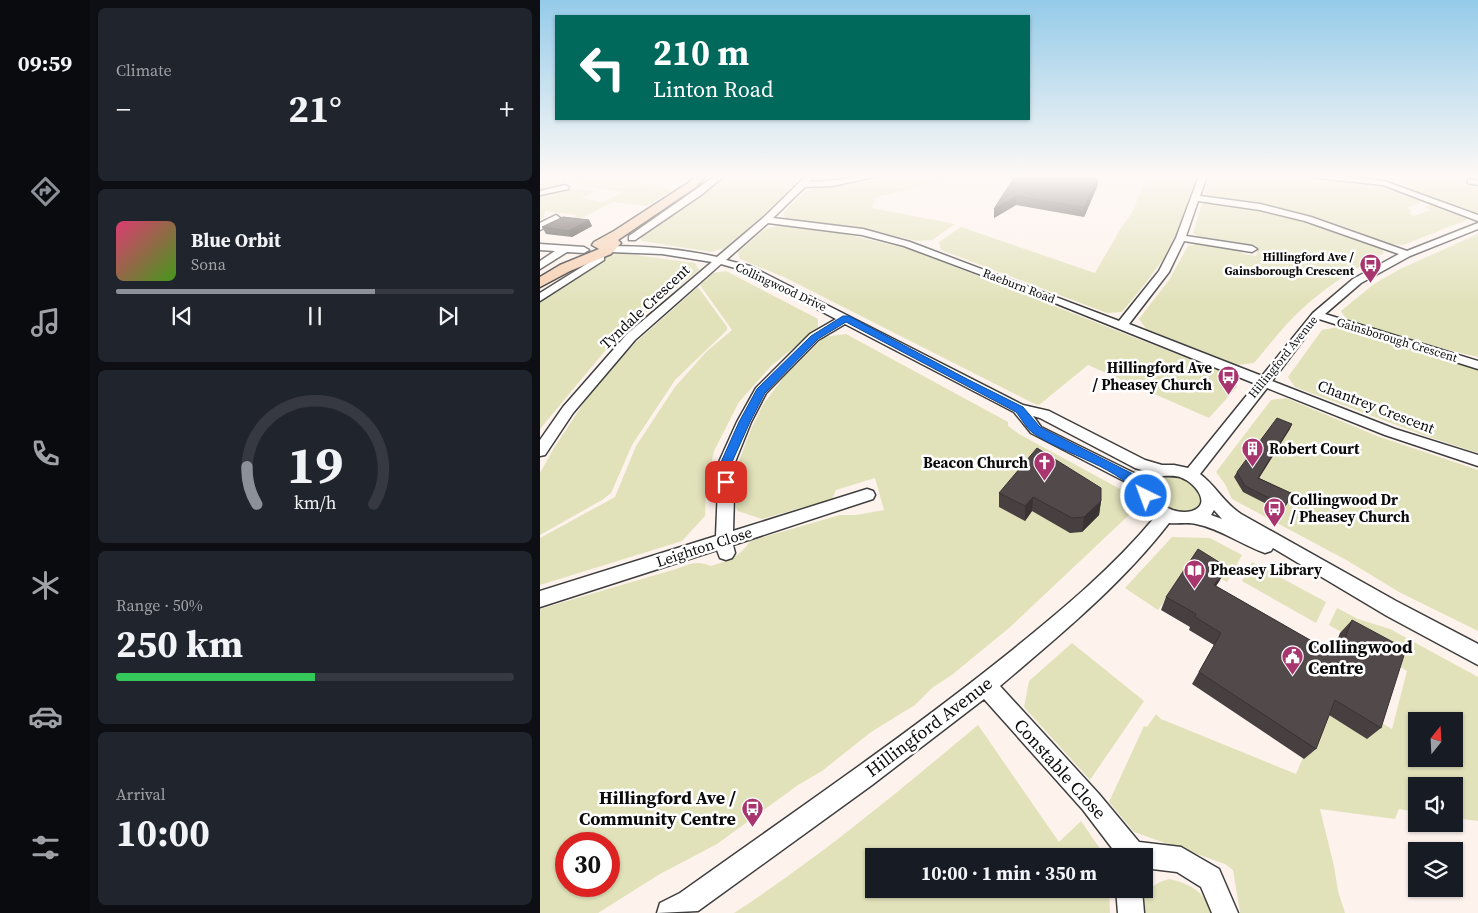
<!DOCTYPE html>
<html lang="en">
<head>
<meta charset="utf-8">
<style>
  :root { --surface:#171b24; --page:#20242c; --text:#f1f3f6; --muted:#9ea1a6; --line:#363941; --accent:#8c9099 }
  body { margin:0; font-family:"Source Serif 4",serif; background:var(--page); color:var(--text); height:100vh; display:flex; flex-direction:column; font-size:19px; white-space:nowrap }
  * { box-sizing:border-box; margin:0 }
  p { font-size:16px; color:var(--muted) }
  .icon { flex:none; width:28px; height:28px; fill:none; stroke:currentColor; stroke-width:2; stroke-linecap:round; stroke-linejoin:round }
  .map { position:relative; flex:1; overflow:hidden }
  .details { display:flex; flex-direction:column; gap:8px; padding:8px; background:#0d0f14; width:450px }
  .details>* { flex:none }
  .hud { position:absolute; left:15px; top:15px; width:475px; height:105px; border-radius:0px; box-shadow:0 1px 4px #0004; background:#00695c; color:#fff; overflow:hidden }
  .needle { width:32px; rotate:18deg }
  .fabs { position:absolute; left:868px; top:712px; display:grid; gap:10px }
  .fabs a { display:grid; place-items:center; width:55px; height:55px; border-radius:0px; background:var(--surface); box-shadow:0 1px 4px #0004; font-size:25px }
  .speed { position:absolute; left:15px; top:832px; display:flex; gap:10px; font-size:25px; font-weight:700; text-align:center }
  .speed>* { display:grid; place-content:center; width:65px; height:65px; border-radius:50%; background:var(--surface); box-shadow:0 1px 4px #0004; line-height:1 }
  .speed .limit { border:8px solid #d22; background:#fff; color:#111 }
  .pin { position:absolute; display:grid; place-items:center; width:42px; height:42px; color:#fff; margin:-21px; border-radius:10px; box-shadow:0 2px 8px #0006 }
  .me { position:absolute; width:55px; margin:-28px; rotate:318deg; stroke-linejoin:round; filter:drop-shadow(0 0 4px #0008) }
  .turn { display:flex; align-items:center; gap:18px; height:105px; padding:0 15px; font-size:22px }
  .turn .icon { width:65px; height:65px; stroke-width:2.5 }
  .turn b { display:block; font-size:35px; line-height:42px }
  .big { font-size:38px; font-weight:700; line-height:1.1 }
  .details .card { flex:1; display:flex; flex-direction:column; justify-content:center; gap:8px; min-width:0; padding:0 18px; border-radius:8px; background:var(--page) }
  .details .dial { align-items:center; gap:0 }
  .dial svg { height:130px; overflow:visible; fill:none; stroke:var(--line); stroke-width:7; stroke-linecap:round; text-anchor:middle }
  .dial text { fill:var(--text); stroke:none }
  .song { display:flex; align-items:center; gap:15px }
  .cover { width:60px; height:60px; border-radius:8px; background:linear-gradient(135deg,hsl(340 70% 55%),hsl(100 70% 35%)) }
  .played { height:5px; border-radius:2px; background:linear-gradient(90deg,var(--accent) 65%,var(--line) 65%) }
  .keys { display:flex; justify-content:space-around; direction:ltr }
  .heat { display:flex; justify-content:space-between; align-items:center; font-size:28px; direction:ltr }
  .charge { height:8px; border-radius:4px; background:linear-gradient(90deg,#34c759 50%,var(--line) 0) }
  .trip { position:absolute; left:325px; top:848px; width:288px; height:50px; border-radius:0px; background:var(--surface); box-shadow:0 1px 4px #0004; font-weight:700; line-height:50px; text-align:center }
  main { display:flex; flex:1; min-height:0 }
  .menu { display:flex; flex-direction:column; width:90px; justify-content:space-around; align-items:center; background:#090b0e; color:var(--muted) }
  .menu .icon { width:35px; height:35px }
  .menu .active { color:var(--accent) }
  .menu b { font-size:22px; color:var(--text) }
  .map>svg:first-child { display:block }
  .green { fill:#e1e2ba; fill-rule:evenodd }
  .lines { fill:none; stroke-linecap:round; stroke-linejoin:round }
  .street-casing { stroke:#3e3e3e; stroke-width:3 }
  .secondary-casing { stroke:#2d2d2d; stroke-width:3 }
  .street { fill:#fff; fill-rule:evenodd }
  .secondary { fill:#f5ceaf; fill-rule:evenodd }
  .wall { fill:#473f40 }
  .shaded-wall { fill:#393334 }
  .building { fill:#52494a; stroke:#393334 }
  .route { fill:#1a73e8; stroke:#114b97 }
  .labels { text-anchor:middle; stroke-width:5; stroke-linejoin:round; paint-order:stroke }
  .far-poi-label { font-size:12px; font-weight:bold; fill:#0b0b0b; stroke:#fff; text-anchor:end }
  .far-street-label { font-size:12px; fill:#0b0b0b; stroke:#fff }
  .street-label { font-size:15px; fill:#0b0b0b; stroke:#fff }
  .poi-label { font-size:15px; font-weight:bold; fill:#0b0b0b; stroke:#fff; text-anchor:start }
  .near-poi-label { font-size:18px; font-weight:bold; fill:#0b0b0b; stroke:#fff; text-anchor:start }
  .near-street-label { font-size:18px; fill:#0b0b0b; stroke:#fff }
</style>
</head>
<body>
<main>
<nav class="menu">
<b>09:59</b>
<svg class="icon active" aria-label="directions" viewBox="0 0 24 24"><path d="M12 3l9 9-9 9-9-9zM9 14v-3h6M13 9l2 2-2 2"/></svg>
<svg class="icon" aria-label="music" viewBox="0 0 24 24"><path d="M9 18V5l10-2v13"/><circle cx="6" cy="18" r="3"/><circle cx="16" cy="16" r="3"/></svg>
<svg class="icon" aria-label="phone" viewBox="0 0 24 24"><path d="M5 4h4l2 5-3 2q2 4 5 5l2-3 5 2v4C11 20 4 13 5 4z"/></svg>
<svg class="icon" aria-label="climate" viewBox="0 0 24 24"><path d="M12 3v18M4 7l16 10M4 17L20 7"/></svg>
<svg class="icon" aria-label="car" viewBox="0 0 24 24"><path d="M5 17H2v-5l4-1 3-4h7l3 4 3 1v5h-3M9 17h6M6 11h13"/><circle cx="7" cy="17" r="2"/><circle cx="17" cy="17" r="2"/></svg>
<svg class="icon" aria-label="filters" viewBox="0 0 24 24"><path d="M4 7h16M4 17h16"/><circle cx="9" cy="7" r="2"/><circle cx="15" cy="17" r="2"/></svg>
</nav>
<section class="details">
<div class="card"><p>Climate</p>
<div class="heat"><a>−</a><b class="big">21°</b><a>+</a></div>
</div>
<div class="card">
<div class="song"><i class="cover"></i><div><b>Blue Orbit</b><p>Sona</p></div></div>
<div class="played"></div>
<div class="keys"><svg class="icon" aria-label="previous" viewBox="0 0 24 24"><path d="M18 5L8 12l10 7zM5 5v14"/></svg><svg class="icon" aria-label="pause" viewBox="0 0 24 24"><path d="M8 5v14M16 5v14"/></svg><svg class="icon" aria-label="next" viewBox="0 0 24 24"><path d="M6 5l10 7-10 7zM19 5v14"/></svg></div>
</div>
<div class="card dial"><svg viewBox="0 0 100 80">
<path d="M14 69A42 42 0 1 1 86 69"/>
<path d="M14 69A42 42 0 0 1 8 46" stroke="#8c9099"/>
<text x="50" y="56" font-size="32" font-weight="700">19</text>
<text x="50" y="72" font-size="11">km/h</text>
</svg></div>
<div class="card"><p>Range · 50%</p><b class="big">250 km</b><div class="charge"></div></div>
<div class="card"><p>Arrival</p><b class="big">10:00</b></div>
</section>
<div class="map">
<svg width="938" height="913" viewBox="0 0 938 913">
  <rect width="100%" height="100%" fill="#fdf2ec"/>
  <g class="green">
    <path d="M0 176H59L0 191Z"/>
    <path d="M65 176H79L131 191 106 206 73 202 40 219 33 218 37 215 5 211 4 216 6 217 0 220V194C8 192 16 194 24 192V189L29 187 56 191 41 198 64 202 83 192 32 185Z"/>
    <path d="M184 176H263L242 200 185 248 171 252 102 241 100 237 165 192Z"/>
    <path d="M349 176H429L336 197 332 208 415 224 392 240 377 241 317 227 246 219 243 213 265 192 277 188 305 185Z"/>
    <path d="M607 176H656C646 206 638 241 618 266 607 282 594 297 582 312L567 313 401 250 399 242 421 227 555 273 581 228 593 211Z"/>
    <path d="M670 176H756L833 184 883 202 867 208 872 211 868 213 874 216 891 210 885 207 891 205 927 218V220L863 245 851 244 800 225 754 211 672 197 664 193Z"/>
    <path d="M870 176H938V180L930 178 924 180 938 185V215L857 185 856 183Z"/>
    <path d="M671 203C730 211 785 227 840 247L844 253C816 268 787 286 763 308 745 324 730 344 714 363L697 365 606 329 599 319 629 280 648 246 659 243 698 249 704 254 716 256 718 247C711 243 707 246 699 246 685 245 664 242 653 233L662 204Z"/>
    <path d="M238 226 301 233 372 250 687 374 697 387 669 418 548 365 499 405 495 404 246 278 200 259 198 252 225 229Z"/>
    <path d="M938 234V357L888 345 806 319 801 311 834 284 860 269Z"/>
    <path d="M80 253 155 263 159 270 104 314 64 352 0 429V302L69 256Z"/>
    <path d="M186 271 278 319V328L231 366 199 402 174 451 166 487 165 516 142 541 0 585V538L75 497 96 446 135 387 166 352 192 330 160 285 173 273Z"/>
    <path d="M158 287 187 327V330L135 380 92 445 71 493 62 500 0 535V473L14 448 43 404 72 368 96 342Z"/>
    <path d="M798 327 879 353 938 370V453L883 435 755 387 748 377 782 330Z"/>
    <path d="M306 334 468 422V426L479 434 582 490 590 514 469 628 413 674 392 688 375 705 331 732 282 771 258 785 177 844 120 874 58 913H0V609L136 569C150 564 157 560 171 566 188 561 201 556 210 541L300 515H316L344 510 335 478 296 490 292 499 222 519 198 511 196 508 199 461 211 429 224 403 244 377 284 337ZM26 844H69V886H26Z"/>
    <path d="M746 398 837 436 938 470V631L859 592 808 561 692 499 685 484 676 472 731 400Z"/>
    <path d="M626 477C631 477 637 477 642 479 654 483 669 501 653 511 633 522 593 492 626 477Z"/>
    <path d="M632 537 670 538 702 555 687 582 652 562 618 610 585 588Z"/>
    <path d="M712 562 786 602 776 623 702 581Z"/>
    <path d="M797 608 818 619 850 629 938 677V821L914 818V786H876V812L859 809 855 819 780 809 794 866 798 891 805 913H700L693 870 685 864 594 832 569 802 604 726 607 727 616 714 621 719 756 774 783 711 827 738 833 718 852 729 867 671 789 625ZM876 721H914V759H876Z"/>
    <path d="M532 643 604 701 550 780 484 707 489 681Z"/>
    <path d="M438 725 519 842 541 821 565 856H334V889H569L570 913H194C280 857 359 791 438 725Z"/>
    <path d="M629 879C648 883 667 892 670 913H602C604 892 609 885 629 879Z"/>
  </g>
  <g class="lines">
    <defs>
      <g id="street">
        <path d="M175 176H184L161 195 95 240H89V236Z"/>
        <path d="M266 176H274L269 182C293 182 315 176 339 176L292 186 265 187 233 218 323 229 370 242 579 321 619 271 636 238 659 176H667L660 196 720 204 771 217 867 251 938 223V229L870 256 821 283 785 314 938 361V369L779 319 732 381 855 429 938 455V466L845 435 727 388 660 474C676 486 684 503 701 514L856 601 938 644V665L847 616 733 548 731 551 725 553C702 545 681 529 656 524 648 522 638 524 629 523 581 585 520 635 460 686L559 794 599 842 641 847 679 869 698 913H672L661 887 637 872 604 868V856H578L543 810 444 699 332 785 158 911 117 913 120 903 140 893C249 815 360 740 465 656 518 613 571 570 615 517L609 515 601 505 598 496 584 481 491 433 474 412 305 324 278 340 226 393 211 422 195 462 193 531 327 489 333 491 335 495 333 499 193 545 195 553 192 558 186 560 180 558 177 550 0 607V591L176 536 179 462 197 422 216 388 270 334 296 319 202 270 181 264 95 340 33 413 5 455 0 456V440L23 407 87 334 172 262 122 254 70 252 65 249 70 246C106 246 142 249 177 257L223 218ZM658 201 720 210 765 221 859 254 813 279 773 313 722 376 589 324 629 272 644 241 712 252 717 249 712 246 646 236ZM228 223 322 235 364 246 495 295 716 384 648 468 634 465H622L605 460 509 411 483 405 210 266 186 260ZM493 416 500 418 595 468 605 471 600 478 594 473 501 427ZM623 476C629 476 636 475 642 478 654 482 673 504 652 511 626 518 594 486 623 476ZM674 510 682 519 671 515Z"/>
        <path d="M775 176H803L844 181 938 215V221L843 185 779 178Z"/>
        <path d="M928 179 938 181V185L928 183Z"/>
        <path d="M25 185 29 187 28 189 0 195V191Z"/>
        <path d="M16 215 20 218 19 220 0 230V223Z"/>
        <path d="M0 244 44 247 49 250 44 253 27 252 0 269V261L15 251 0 250Z"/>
        <path d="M61 255 64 256V260L0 301V293Z"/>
        <path d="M576 889H602L604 913H578Z"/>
      </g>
      <path id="secondary" d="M155 176H166L156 187 78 240 81 243 71 254 30 271 0 287V277L20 265 59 249 52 245 54 242 74 231 148 183Z"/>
    </defs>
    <use href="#street" class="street-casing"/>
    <use href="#secondary" class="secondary-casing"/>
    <use href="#street" class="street"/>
    <use href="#secondary" class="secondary"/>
  </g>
  <g class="wall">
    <path d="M475 176H543V177L558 178 557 187 544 217 476 205 454 218Z"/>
    <path d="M49 220 52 226 32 237 6 234 2 227Z"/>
    <path d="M752 424 719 478 753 494 742 512 703 492 694 477 697 472Z"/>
    <path d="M459 493 561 501 559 515 542 532 530 533 492 511 485 521 459 507Z"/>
    <path d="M680 580 676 586 792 653 800 633 812 620 841 728 827 739 789 715 776 749 764 759 652 684 674 645 649 630 650 627 621 610 626 597Z"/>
  </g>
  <g class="shaded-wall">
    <path d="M558 178 557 187 544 217V208Z"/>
    <path d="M476 196V205L454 218V209Z"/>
    <path d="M49 220 52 226 32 237 28 231Z"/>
    <path d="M752 424 750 429 716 483 718 478Z"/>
    <path d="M493 497 492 511 485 521V506Z"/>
    <path d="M561 501 559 515 542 532 544 517Z"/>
    <path d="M687 567 680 580 668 598 674 585Z"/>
  </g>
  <g class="building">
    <path d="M475 176H540V177L558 178 544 208 476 196 454 209Z"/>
    <path d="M23 217 49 220 28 231 2 227Z"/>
    <path d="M737 418 752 424 718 478 753 494 745 506 705 486 697 472Z"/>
    <path d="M497 448 561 488V501L544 517 532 518 493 497 485 506 459 493Z"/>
    <path d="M658 549 687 567 674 585 798 656 812 620 866 649 841 728 795 700 776 749 659 672 681 633 655 617 656 614 626 597Z"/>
  </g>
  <linearGradient id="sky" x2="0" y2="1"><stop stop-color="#94cbe9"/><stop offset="0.58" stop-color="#fef9f6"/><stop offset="1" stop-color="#fef9f6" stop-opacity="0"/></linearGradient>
  <rect width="938" height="304" fill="url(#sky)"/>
  <path class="route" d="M303 316H309L427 379 483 407 500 427 593 474 609 490 612 496 610 500H601C585 468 522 454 493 433 486 428 481 418 476 412L306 322 278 339 225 393 210 422 192 462 190 485H182L180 482 181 462 199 422 217 389 271 336Z"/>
  <defs>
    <symbol id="bus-pin" viewBox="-11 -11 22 30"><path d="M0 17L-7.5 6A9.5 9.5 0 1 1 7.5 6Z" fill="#a9356e" stroke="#fff"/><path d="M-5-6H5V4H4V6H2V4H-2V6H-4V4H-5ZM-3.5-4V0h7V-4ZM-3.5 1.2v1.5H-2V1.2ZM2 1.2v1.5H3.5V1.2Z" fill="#fff"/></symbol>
    <symbol id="building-pin" viewBox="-11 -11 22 30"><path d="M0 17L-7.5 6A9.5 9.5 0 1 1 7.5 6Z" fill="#a9356e" stroke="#fff"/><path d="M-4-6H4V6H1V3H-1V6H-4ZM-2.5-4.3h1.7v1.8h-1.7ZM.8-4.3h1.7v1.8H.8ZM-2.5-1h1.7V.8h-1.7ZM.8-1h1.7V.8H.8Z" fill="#fff"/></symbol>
    <symbol id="church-pin" viewBox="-11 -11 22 30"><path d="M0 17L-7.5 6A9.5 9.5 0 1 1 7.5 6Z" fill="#a9356e" stroke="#fff"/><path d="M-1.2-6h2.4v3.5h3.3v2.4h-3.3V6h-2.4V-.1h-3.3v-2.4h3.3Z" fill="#fff"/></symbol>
    <symbol id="library-pin" viewBox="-11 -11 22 30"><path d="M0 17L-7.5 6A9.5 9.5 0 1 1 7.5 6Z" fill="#a9356e" stroke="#fff"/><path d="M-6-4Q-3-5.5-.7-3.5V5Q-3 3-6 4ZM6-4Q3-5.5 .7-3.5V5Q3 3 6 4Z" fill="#fff"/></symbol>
    <symbol id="civic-pin" viewBox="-11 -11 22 30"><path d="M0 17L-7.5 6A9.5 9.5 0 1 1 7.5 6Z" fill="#a9356e" stroke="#fff"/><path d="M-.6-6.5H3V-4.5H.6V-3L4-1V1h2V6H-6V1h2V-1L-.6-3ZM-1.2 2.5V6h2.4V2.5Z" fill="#fff"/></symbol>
  </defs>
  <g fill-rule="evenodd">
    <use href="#bus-pin" x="818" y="252" width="25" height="34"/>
    <use href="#bus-pin" x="676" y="364" width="25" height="34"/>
    <use href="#building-pin" x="700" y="436" width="25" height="34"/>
    <use href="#church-pin" x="492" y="450" width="25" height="34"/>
    <use href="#bus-pin" x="722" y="496" width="25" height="34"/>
    <use href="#library-pin" x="642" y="558" width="25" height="34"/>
    <use href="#civic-pin" x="740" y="644" width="25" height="34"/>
    <use href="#bus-pin" x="200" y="796" width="25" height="34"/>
  </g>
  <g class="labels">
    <g class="far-poi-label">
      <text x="814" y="261">Hillingford Ave /<tspan x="814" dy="14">Gainsborough Crescent</tspan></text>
    </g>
    <g class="far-street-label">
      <text transform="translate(479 286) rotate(21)" y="4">Raeburn Road</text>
      <text transform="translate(241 287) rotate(25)" y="4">Collingwood Drive</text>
      <text transform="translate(857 340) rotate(17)" y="4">Gainsborough Crescent</text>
      <text transform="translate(743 357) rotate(-51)" y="4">Hillingford Avenue</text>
    </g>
    <g class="street-label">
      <text transform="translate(105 307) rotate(-43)" y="5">Tyndale Crescent</text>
      <text transform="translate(836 407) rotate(21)" y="5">Chantrey Crescent</text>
      <text transform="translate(164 547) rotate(-18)" y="5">Leighton Close</text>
    </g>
    <g class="poi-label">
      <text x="672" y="373" text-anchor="end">Hillingford Ave<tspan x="672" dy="17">/ Pheasey Church</tspan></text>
      <text x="729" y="454">Robert Court</text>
      <text x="488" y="468" text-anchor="end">Beacon Church</text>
      <text x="750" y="505">Collingwood Dr<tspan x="750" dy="17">/ Pheasey Church</tspan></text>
      <text x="670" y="575">Pheasey Library</text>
    </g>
    <g class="near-poi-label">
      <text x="768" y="653">Collingwood<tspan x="768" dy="21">Centre</tspan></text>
      <text x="196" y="804" text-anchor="end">Hillingford Ave /<tspan x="196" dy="21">Community Centre</tspan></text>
    </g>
    <g class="near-street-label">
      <text transform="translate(389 727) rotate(-37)" y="6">Hillingford Avenue</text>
      <text transform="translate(520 769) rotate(48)" y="6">Constable Close</text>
    </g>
  </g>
</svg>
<div class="fabs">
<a><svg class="needle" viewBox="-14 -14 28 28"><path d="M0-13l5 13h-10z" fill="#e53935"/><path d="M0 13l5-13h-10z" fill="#9ea1a6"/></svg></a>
<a><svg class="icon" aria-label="sound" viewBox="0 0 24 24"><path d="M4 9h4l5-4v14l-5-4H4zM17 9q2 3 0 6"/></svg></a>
<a><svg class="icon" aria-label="layers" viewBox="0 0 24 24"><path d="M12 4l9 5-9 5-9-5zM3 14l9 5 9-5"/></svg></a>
</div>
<div class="speed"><div class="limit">30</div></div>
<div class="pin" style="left:186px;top:482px;background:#d93025"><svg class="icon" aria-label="arrive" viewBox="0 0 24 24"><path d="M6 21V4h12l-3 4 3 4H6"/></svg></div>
<svg class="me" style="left:606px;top:496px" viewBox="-20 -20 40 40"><circle r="17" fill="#1a73e8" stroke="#fff" stroke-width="3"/><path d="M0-11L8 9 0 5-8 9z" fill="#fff"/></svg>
<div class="trip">10:00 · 1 min · 350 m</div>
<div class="hud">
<div class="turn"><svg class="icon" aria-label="left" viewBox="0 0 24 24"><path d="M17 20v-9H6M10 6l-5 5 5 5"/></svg><div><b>210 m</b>Linton Road</div></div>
</div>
</div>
</main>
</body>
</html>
